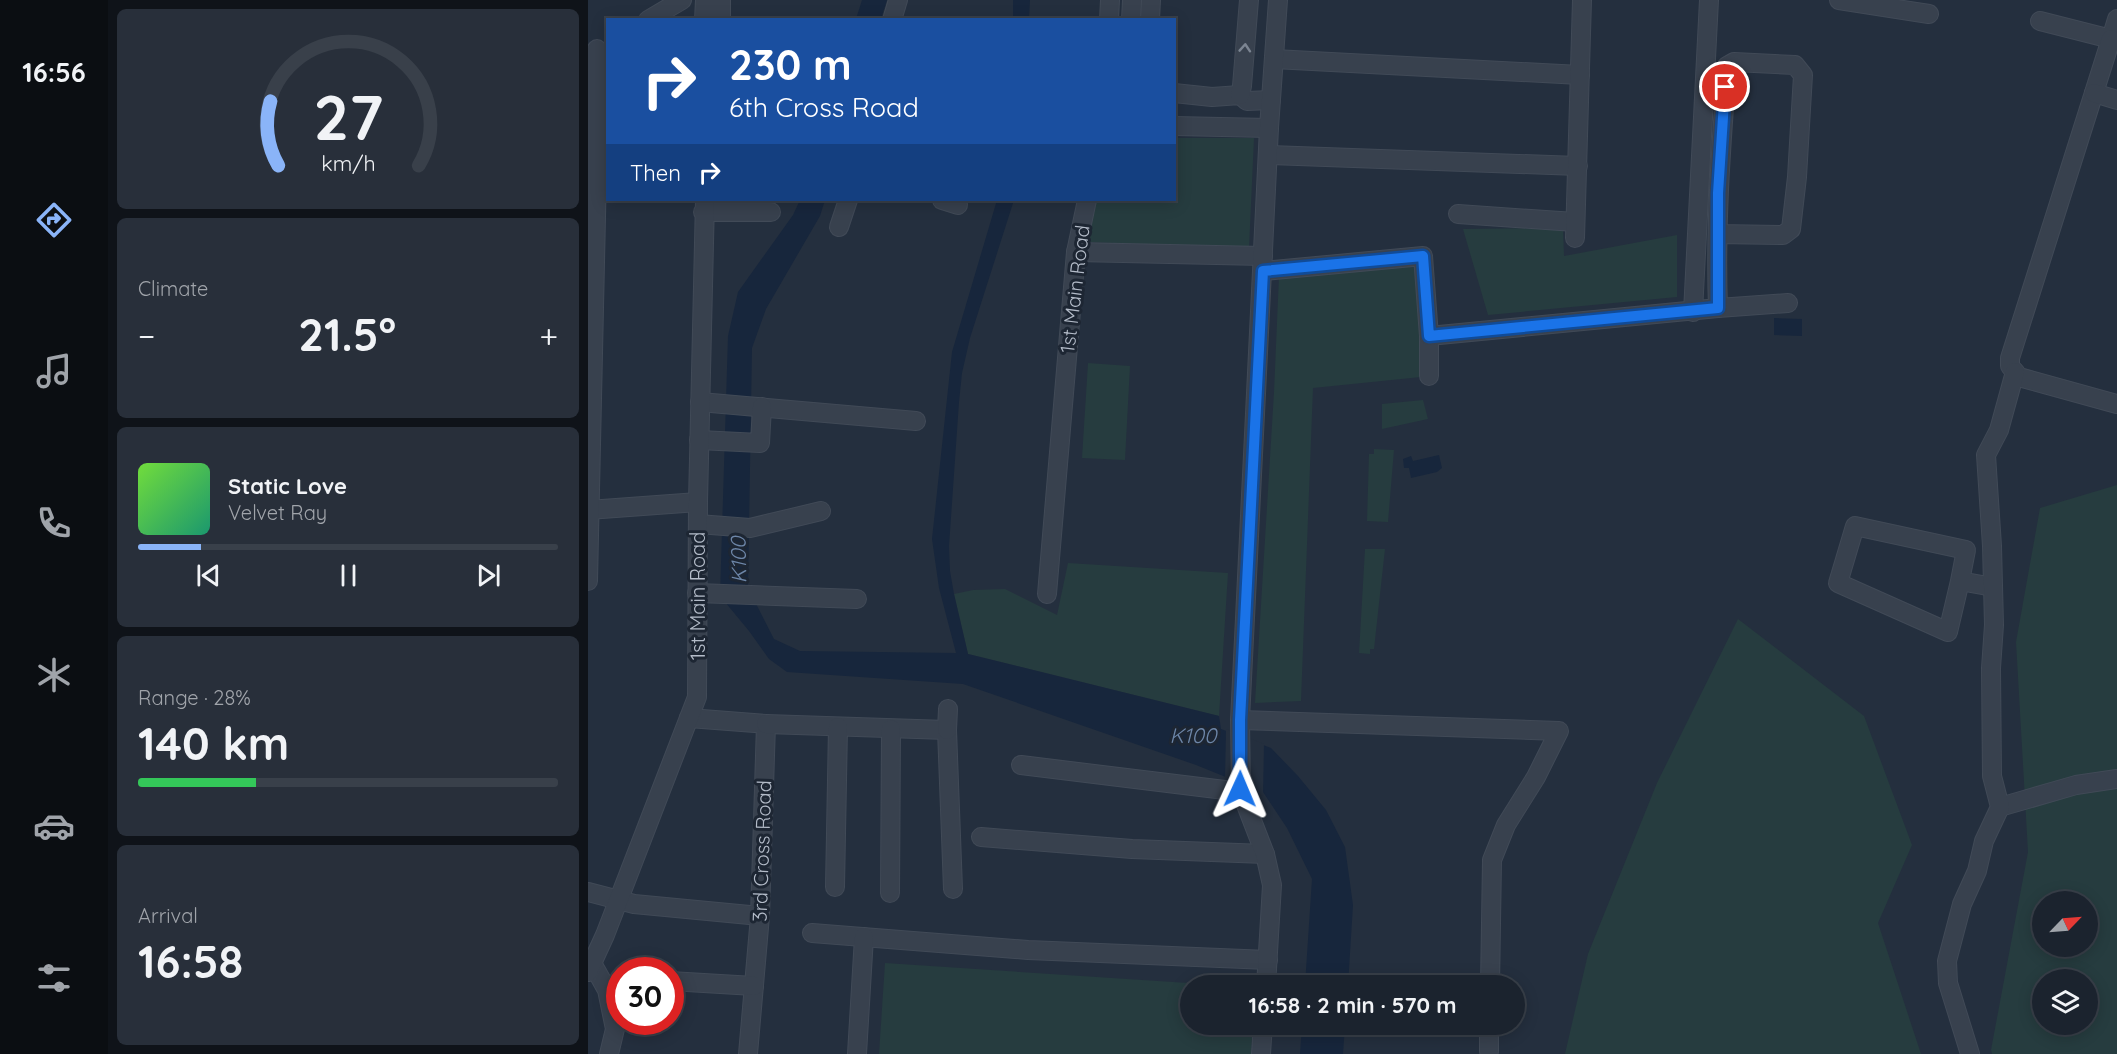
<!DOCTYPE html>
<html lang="en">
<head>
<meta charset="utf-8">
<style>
  :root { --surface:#1b232e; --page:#282f3a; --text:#f1f3f6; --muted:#a0a4aa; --line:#39404a; --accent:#8ab4f8 }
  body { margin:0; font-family:Quicksand,sans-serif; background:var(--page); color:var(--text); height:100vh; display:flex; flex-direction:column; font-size:22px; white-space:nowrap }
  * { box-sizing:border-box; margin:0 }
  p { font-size:20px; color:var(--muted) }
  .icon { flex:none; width:33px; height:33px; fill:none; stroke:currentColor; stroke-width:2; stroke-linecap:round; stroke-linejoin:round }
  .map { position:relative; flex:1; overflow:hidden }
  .panel { display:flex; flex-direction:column; gap:9px; padding:9px; background:#0f1319; width:480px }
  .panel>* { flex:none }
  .banner { position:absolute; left:18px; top:18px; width:570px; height:183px; border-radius:0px; box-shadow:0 3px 15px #0003,0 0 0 2px var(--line); background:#1a4fa0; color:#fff; overflow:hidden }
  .needle { width:39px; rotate:65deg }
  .controls { position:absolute; left:1444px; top:891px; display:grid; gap:12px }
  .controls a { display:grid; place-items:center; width:66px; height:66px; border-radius:50%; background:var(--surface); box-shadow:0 3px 15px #0003,0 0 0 2px var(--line); font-size:30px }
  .speed { position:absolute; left:18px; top:957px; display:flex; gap:12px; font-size:30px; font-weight:700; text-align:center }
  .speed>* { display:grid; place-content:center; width:78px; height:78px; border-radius:50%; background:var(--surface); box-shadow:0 3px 15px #0003,0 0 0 2px var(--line); line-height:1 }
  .speed .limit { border:9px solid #d22; background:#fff; color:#111 }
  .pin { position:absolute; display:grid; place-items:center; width:51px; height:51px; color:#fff; margin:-26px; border:3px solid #fff; border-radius:50%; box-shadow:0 2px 6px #0007 }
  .me { position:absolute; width:66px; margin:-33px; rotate:1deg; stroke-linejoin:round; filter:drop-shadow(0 0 4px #0008) }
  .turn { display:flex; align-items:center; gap:21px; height:126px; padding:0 24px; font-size:27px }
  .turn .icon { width:78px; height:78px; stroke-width:2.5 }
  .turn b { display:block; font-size:42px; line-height:51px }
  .then { display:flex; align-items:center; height:57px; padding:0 24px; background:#0003; gap:12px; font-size:22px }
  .big { font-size:45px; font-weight:700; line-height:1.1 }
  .panel .tile { flex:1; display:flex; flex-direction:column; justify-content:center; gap:9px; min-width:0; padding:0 21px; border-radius:9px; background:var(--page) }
  .panel .dial { align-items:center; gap:0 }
  .dial svg { height:156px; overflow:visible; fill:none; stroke:var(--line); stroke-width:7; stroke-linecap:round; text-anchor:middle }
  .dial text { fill:var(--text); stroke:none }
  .song { display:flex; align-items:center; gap:18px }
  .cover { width:72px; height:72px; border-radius:9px; background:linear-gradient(135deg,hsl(100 70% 55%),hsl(160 70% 35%)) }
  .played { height:6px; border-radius:3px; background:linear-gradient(90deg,var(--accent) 15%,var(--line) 15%) }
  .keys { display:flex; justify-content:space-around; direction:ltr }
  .heat { display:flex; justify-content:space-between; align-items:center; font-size:33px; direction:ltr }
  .charge { height:9px; border-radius:4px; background:linear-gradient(90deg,#34c759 28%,var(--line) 0) }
  .trip { position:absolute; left:592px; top:975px; width:345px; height:60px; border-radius:30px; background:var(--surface); box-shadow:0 3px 15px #0003,0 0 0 2px var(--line); font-weight:700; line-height:60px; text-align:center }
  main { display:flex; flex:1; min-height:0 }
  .dock { display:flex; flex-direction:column; width:108px; justify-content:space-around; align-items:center; background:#0b0e12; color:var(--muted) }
  .dock .icon { width:42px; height:42px }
  .dock .active { color:var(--accent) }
  .dock b { font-size:27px; color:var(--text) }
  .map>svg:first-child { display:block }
  .green { fill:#263c3f; fill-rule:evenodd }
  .water { fill:#17263c }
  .pier { fill:#242f3e }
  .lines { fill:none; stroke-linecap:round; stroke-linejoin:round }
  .minor-casing { stroke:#414a57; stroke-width:20 }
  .minor { stroke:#38414e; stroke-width:18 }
  .oneway { stroke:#7c8592 }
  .route-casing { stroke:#114b97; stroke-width:15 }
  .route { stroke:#1a73e8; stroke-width:10 }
  .labels { text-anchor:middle; stroke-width:6; stroke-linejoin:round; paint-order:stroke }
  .street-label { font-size:20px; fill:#b4bcc9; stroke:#1d2633 }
  .water-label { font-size:21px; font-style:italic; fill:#6d86a8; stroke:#1d2633 }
</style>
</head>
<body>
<main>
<nav class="dock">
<b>16:56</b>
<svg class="icon active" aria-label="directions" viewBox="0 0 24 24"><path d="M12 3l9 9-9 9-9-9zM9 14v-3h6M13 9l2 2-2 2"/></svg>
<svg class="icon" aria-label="music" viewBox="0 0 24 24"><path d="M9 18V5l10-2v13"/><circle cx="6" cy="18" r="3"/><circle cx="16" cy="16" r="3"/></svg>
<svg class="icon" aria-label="phone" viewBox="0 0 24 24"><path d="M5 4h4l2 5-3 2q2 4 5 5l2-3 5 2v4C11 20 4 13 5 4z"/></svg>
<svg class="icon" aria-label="climate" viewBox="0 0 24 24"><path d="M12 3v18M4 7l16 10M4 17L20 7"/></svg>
<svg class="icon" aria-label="car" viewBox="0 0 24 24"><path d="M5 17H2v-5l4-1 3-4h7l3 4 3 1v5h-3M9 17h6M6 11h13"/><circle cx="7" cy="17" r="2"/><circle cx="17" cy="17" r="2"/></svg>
<svg class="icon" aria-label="filters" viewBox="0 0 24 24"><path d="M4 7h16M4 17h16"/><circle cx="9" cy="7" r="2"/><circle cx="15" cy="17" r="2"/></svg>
</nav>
<section class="panel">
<div class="tile dial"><svg viewBox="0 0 100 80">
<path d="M14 69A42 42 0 1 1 86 69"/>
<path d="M14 69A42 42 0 0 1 10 36" stroke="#8ab4f8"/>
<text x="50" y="56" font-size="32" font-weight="700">27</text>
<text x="50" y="72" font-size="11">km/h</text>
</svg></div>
<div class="tile"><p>Climate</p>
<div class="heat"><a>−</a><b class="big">21.5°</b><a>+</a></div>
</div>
<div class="tile">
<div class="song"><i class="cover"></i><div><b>Static Love</b><p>Velvet Ray</p></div></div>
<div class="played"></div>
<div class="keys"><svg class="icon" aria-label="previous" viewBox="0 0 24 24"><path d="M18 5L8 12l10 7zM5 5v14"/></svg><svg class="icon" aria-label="pause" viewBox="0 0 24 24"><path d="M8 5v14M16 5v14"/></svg><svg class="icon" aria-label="next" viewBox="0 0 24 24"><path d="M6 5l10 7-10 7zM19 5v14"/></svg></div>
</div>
<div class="tile"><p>Range · 28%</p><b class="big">140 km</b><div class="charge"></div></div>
<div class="tile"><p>Arrival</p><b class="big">16:58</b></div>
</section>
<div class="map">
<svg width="1529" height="1054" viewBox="0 0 1529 1054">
  <rect width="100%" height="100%" fill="#242f3e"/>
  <g class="green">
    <path d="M587 138H666L661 248 499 242 508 200H586Z"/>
    <path d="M975 228 976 256 1089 235V297L900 315 875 229Z"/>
    <path d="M828 265 833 319V377L725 388 713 701 667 703 686 392 691 276Z"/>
    <path d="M500 363 542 366 537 460 494 458Z"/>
    <path d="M835 400 840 419 794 429V404Z"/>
    <path d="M786 449 806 450 800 522 779 521 781 454H786Z"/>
    <path d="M1529 485V1054H1404L1403 1050 1440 852 1428 642 1452 508ZM1455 902H1500V946H1455ZM1455 980H1500V1024H1455Z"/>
    <path d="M777 549H797L786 649H782V654L771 653Z"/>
    <path d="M480 563 640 573 631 716 380 654 366 594 385 590 417 589 469 615Z"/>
    <path d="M1150 619 1276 716 1324 845 1290 923 1333 1054H977L1000 954 1069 783Z"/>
    <path d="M297 963 631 985 603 986V1024L665 1025 663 1054H291Z"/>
  </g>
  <g class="water">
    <path d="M274 0H299L293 19H268Z"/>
    <path d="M425 0H442L441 19H425Z"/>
    <path d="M212 200H237L232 216 178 309 164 348 160 588 186 639 212 651 368 653 351 588 344 539 364 352 409 200H426L382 338 374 373 371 402 361 546 362 571 366 594 380 654 631 716 633 729 683 748 710 776 738 810 757 847 765 905 760 985H717L724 879 699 828 675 792 608 765 375 684 199 672 181 659 161 631 132 596 140 336 150 292 205 215Z"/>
    <path d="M1186 318 1214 319V336L1186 335Z"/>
    <path d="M851 455 854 468 849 472 823 478 821 468H816L815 459 823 456 825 461Z"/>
    <path d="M714 1025H757L755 1054H712Z"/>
  </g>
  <path class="pier" d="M638 729 676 744 675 796 637 780Z"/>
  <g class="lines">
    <defs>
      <g id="minor">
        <path d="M1251 0 1341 14"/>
        <path d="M60 20 94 0"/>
        <path d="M116 20 117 0"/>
        <path d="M133 20V0"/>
        <path d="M304 20 310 0"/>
        <path d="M521 20 522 0"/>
        <path d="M543 20 544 0"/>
        <path d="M562 20 563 0"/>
        <path d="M1452 21 1523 39 1529 19"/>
        <path d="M1523 39 1422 358V366L1431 377 1529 404"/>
        <path d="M686 59 992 75"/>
        <path d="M586 93 624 97 652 95 659 101 683 100"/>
        <path d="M1506 93 1529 100"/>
        <path d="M652 95 654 86 661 0"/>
        <path d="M586 126 681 128"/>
        <path d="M680 155 990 166"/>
        <path d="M354 200 370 205"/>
        <path d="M115 212H183"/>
        <path d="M870 214 987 222"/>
        <path d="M251 227 260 200"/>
        <path d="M987 238 994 0"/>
        <path d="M488 252 675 256"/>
        <path d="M675 271 835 256 841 336V376"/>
        <path d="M1130 308 1200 303"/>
        <path d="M1105 312 1121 0"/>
        <path d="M841 336 1130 308C1127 227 1133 147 1139 66L1146 62 1207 65 1215 75 1209 177 1203 229 1195 235 1130 234"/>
        <path d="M112 402 328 421"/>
        <path d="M111 440 172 443 174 407"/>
        <path d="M0 510 110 502"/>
        <path d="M110 524 162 528 233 511"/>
        <path d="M0 581 9 171V49"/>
        <path d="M1372 581 1360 632 1250 583 1267 526 1378 550 1372 581 1405 587"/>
        <path d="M109 593 269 599"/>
        <path d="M459 594 488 252 499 200"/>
        <path d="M101 718 178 724 172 916 160 1054"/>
        <path d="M652 720 971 731 948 777 918 825 904 860 902 986"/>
        <path d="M178 724 359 730 365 889"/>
        <path d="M359 730 360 709"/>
        <path d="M433 765 653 792"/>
        <path d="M1412 807 1488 785 1529 779"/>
        <path d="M393 837 544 849 677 854"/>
        <path d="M247 887 250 727"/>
        <path d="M0 892 46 904 172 916"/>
        <path d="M302 893 303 729"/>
        <path d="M224 933 440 950 680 960"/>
        <path d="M5 965 19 990 27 1029 21 1054"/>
        <path d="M0 972 17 935 109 697 110 502 117 200"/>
        <path d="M82 981 166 986"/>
        <path d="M678 986 684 885 677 854 653 792 652 720 681 128 690 0"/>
        <path d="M901 1051V1024"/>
        <path d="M269 1054 276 937"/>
        <path d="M673 1054 675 1024"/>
        <path d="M1382 1054 1360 983 1359 961 1374 904 1389 871 1396 841 1412 807 1404 776 1403 668 1406 625 1404 546 1398 455 1411 430 1427 372"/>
      </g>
    </defs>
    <use href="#minor" class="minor-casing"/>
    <use href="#minor" class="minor"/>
  </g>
  <defs><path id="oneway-chevron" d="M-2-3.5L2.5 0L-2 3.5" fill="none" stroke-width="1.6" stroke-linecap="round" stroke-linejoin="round" transform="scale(1.5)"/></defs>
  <use class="oneway" href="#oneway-chevron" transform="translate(657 48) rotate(-86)"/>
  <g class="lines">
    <defs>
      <path id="route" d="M652 789V720L675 271 835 256 841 336 1130 308V193L1137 87"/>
    </defs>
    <use href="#route" class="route-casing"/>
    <use href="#route" class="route"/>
  </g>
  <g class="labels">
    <g class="street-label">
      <text transform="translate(487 289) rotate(-83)" y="7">1st Main Road</text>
      <text transform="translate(110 596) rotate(-90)" y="7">1st Main Road</text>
      <text transform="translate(174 851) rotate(-88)" y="7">3rd Cross Road</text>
    </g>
    <g class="water-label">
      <text transform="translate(151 560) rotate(-91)" y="7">K100</text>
      <text x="605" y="743">K100</text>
    </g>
  </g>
</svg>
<div class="controls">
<a><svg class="needle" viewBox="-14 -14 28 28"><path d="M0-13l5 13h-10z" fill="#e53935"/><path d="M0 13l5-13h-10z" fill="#a0a4aa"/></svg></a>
<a><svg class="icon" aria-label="layers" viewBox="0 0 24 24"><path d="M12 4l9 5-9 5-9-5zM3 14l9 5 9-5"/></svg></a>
</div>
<div class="speed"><div class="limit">30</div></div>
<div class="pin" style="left:1137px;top:87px;background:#d93025"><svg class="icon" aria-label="arrive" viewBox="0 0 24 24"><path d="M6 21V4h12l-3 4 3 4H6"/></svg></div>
<svg class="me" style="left:652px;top:789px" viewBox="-20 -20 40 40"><path d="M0-17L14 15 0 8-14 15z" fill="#1a73e8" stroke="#fff" stroke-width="4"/></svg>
<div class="trip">16:58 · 2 min · 570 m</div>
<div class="banner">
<div class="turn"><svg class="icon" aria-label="right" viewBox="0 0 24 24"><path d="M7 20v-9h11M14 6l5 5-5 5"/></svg><div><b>230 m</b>6th Cross Road</div></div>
<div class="then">Then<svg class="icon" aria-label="right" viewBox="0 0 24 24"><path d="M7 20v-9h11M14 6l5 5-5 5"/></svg></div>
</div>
</div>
</main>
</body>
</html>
